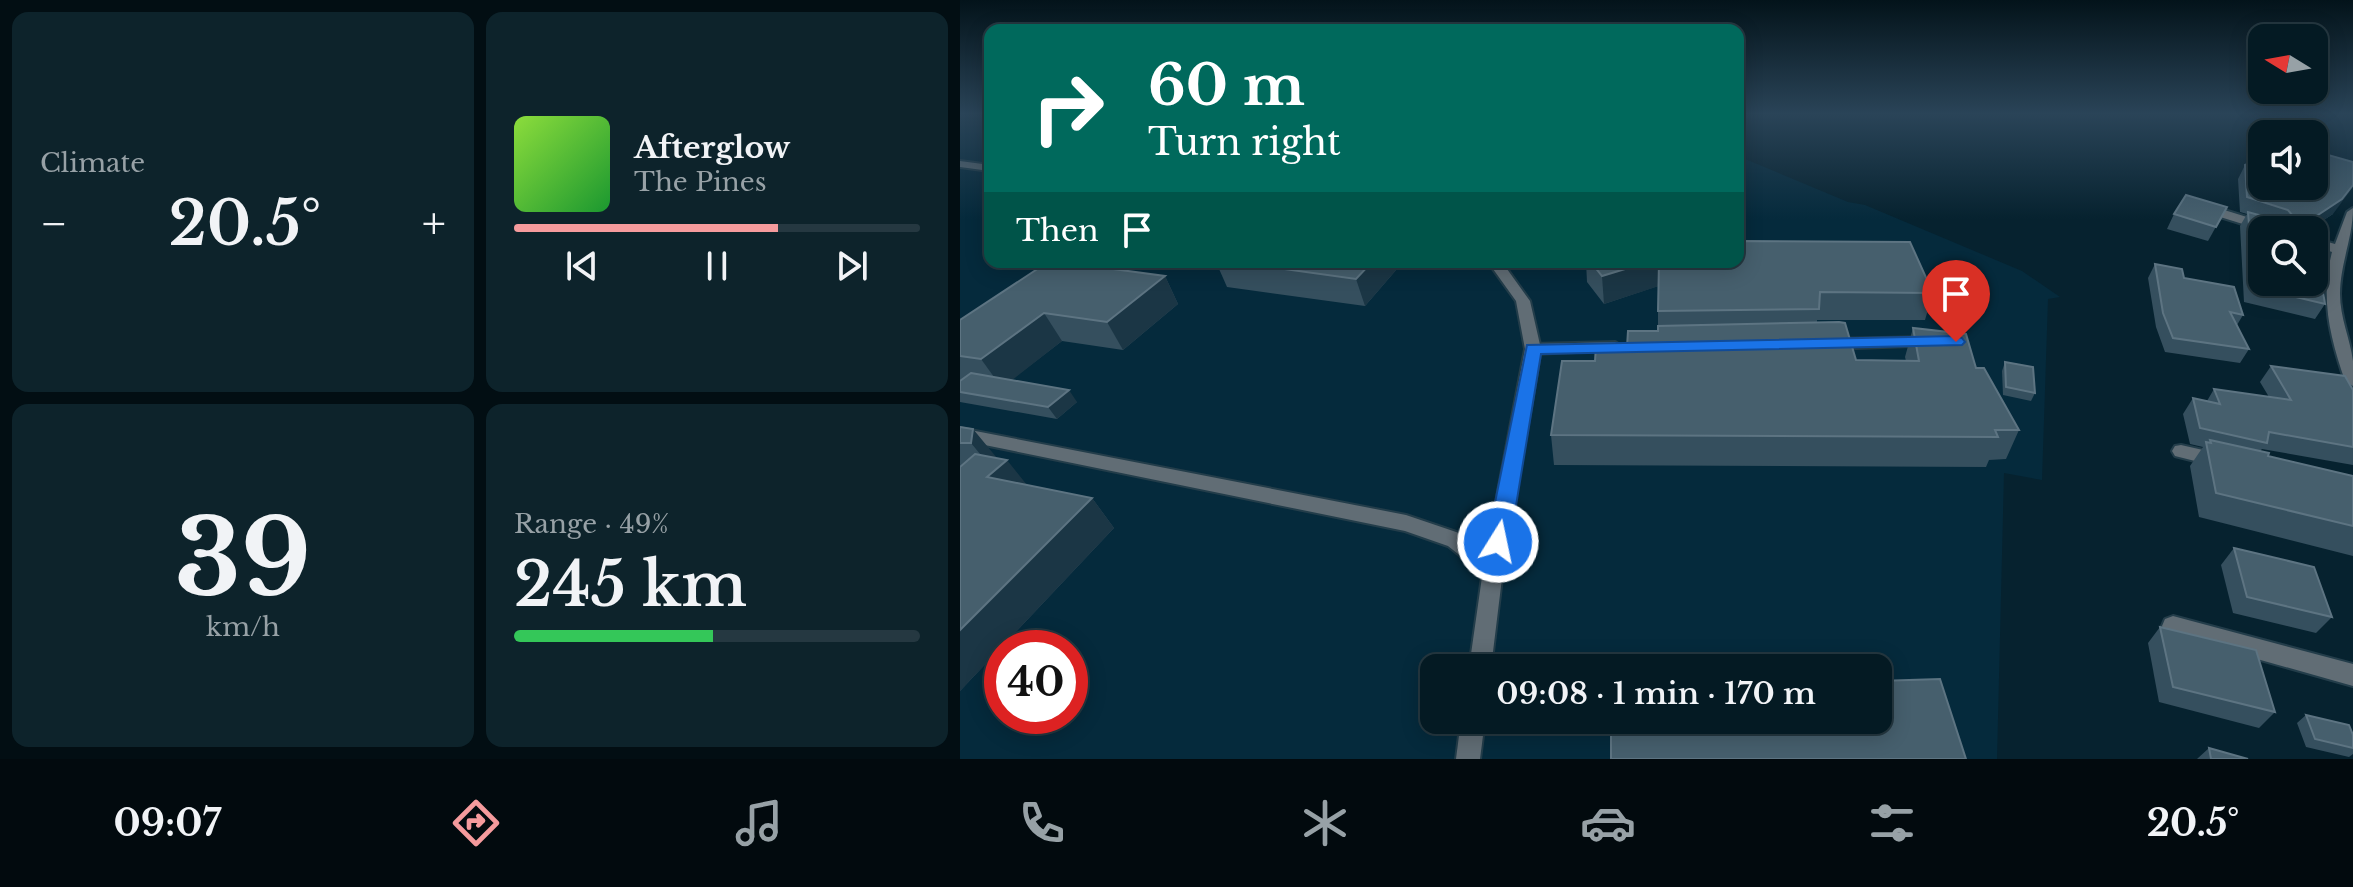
<!DOCTYPE html>
<html lang="en">
<head>
<meta charset="utf-8">
<style>
  :root { --surface:#041a23; --page:#0d232b; --text:#f1f3f6; --muted:#97a1a6; --line:#253841; --accent:#f59b9d }
  body { margin:0; font-family:"Libre Baskerville",serif; background:var(--page); color:var(--text); height:100vh; display:flex; flex-direction:column; font-size:30px; white-space:nowrap }
  * { box-sizing:border-box; margin:0 }
  p { font-size:26px; color:var(--muted) }
  .icon { flex:none; width:44px; height:44px; fill:none; stroke:currentColor; stroke-width:2; stroke-linecap:round; stroke-linejoin:round }
  .map { position:relative; flex:1; overflow:hidden }
  .drawer { display:flex; flex-direction:column; gap:12px; padding:12px; background:#020e13; width:960px }
  .drawer>* { flex:none }
  .banner { position:absolute; left:24px; top:24px; width:760px; height:244px; border-radius:16px; box-shadow:0 4px 20px #0003,0 0 0 2px var(--line); background:#00695c; color:#fff; overflow:hidden }
  .needle { width:52px; rotate:281deg }
  .tools { position:absolute; left:1288px; top:24px; display:grid; gap:16px }
  .tools a { display:grid; place-items:center; width:80px; height:80px; border-radius:16px; background:var(--surface); box-shadow:0 4px 20px #0003,0 0 0 2px var(--line); font-size:40px }
  .speed { position:absolute; left:24px; top:630px; display:flex; gap:16px; font-size:40px; font-weight:700; text-align:center }
  .speed>* { display:grid; place-content:center; width:104px; height:104px; border-radius:50%; background:var(--surface); box-shadow:0 4px 20px #0003,0 0 0 2px var(--line); line-height:1 }
  .speed .limit { border:12px solid #d22; background:#fff; color:#111 }
  .pin { position:absolute; display:grid; place-items:center; width:68px; height:68px; color:#fff; margin:-82px -34px; border-radius:50% 50% 50% 0; rotate:-45deg; box-shadow:0 0 8px #0007 }
  .pin .icon { rotate:45deg }
  .me { position:absolute; width:88px; margin:-44px; rotate:10deg; stroke-linejoin:round; filter:drop-shadow(0 0 6px #0008) }
  .turn { display:flex; align-items:center; gap:28px; height:168px; padding:0 32px; font-size:36px }
  .turn .icon { width:104px; height:104px; stroke-width:2.5 }
  .turn b { display:block; font-size:56px; line-height:68px }
  .then { display:flex; align-items:center; height:76px; padding:0 32px; background:#0003; gap:16px; font-size:30px }
  .big { font-size:60px; font-weight:600; line-height:1.1 }
  .drawer .tile { flex:1; display:flex; flex-direction:column; justify-content:center; gap:12px; min-width:0; padding:0 28px; border-radius:16px; background:var(--page) }
  .drawer .dial { align-items:center; gap:0 }
  .dial b { font-size:104px; line-height:1 }
  .song { display:flex; align-items:center; gap:24px }
  .cover { width:96px; height:96px; border-radius:12px; background:linear-gradient(135deg,hsl(90 70% 55%),hsl(130 70% 35%)) }
  .played { height:8px; border-radius:4px; background:linear-gradient(90deg,var(--accent) 65%,var(--line) 65%) }
  .keys { display:flex; justify-content:space-around; direction:ltr }
  .heat { display:flex; justify-content:space-between; align-items:center; font-size:44px; direction:ltr }
  .charge { height:12px; border-radius:6px; background:linear-gradient(90deg,#34c759 49%,var(--line) 0) }
  .drawer .tiles { flex:1; display:grid; gap:12px; grid-template-columns:repeat(2,1fr) }
  .trip { position:absolute; left:460px; top:654px; width:472px; height:80px; border-radius:16px; background:var(--surface); box-shadow:0 4px 20px #0003,0 0 0 2px var(--line); font-weight:600; line-height:80px; text-align:center }
  .tab-bar { display:flex; height:128px; justify-content:space-around; align-items:center; background:#020a0e; color:var(--muted) }
  .tab-bar .icon { width:56px; height:56px }
  .tab-bar .current { color:var(--accent) }
  .tab-bar b { font-size:36px; color:var(--text) }
  main { display:flex; flex:1; min-height:0 }
  .map>svg:first-child { display:block }
  .built { fill:#052a3c; fill-rule:evenodd }
  .lines { fill:none; stroke-linecap:round; stroke-linejoin:round }
  .minor-casing { stroke:#233d4a; stroke-width:4 }
  .tertiary-casing { stroke:#233d4a; stroke-width:4 }
  .minor { fill:#616d75; fill-rule:evenodd }
  .tertiary { fill:#616d75; fill-rule:evenodd }
  .wall { fill:#354f5e }
  .shaded-wall { fill:#1b3645 }
  .building { fill:#465f6d; stroke:#5d7482; stroke-width:2; fill-rule:evenodd }
  .route { fill:#1a73e8; stroke:#114b97; stroke-width:2 }
</style>
</head>
<body>
<main>
<section class="drawer">
<div class="tiles">
<div class="tile"><p>Climate</p>
<div class="heat"><a>−</a><b class="big">20.5°</b><a>+</a></div>
</div>
<div class="tile">
<div class="song"><i class="cover"></i><div><b>Afterglow</b><p>The Pines</p></div></div>
<div class="played"></div>
<div class="keys"><svg class="icon" aria-label="previous" viewBox="0 0 24 24"><path d="M18 5L8 12l10 7zM5 5v14"/></svg><svg class="icon" aria-label="pause" viewBox="0 0 24 24"><path d="M8 5v14M16 5v14"/></svg><svg class="icon" aria-label="next" viewBox="0 0 24 24"><path d="M6 5l10 7-10 7zM19 5v14"/></svg></div>
</div>
<div class="tile dial"><b>39</b><p>km/h</p></div>
<div class="tile"><p>Range · 49%</p><b class="big">245 km</b><div class="charge"></div></div>
</div>
</section>
<div class="map">
<svg width="1393" height="759" viewBox="0 0 1393 759">
  <rect width="100%" height="100%" fill="#06222f"/>
  <path class="built" d="M0 113H30V262H778V156L888 202 905 205 1062 271 1100 297 1088 299 1082 480 1044 473 1037 759H0ZM42 648H110V716H42ZM474 668H918V720H474Z"/>
  <g class="lines">
    <defs>
      <g id="minor">
        <path d="M0 161 30 165V171L0 167Z"/>
        <path d="M1245 204 1319 227 1321 230H1302L1241 211 1239 208Z"/>
        <path d="M1393 208C1393 238 1380 264 1380 294 1380 318 1390 338 1393 361 1393 369 1393 378 1393 386L1385 381C1370 338 1360 297 1372 252L1354 246V238L1375 244 1387 212Z"/>
        <path d="M971 337 976 339 979 342 976 345 870 349 862 344 870 339Z"/>
        <path d="M655 342 663 347 660 350 573 354 565 349 573 344Z"/>
        <path d="M0 428 446 515 502 534 540 564 543 570 540 576 533 579 526 576 488 546 445 531 0 440Z"/>
        <path d="M1221 445 1265 455 1268 460 1265 465 1259 467 1215 456 1212 451 1215 446Z"/>
        <path d="M1213 616 1393 664V686L1205 633 1202 626 1205 619Z"/>
      </g>
      <g id="tertiary">
        <path d="M528 262H542L570 301 581 349 543 570 531 668H509L523 570 565 349 556 301Z"/>
        <path d="M501 720H525L520 759H496Z"/>
      </g>
    </defs>
    <use href="#minor" class="minor-casing"/>
    <use href="#tertiary" class="tertiary-casing"/>
    <use href="#minor" class="minor"/>
    <use href="#tertiary" class="tertiary"/>
  </g>
  <g class="wall">
    <path d="M1285 165 1373 214 1356 225 1361 251 1357 257 1365 304 1355 319 1284 302 1280 226 1287 214 1280 212 1278 179Z"/>
    <path d="M1267 207 1248 241 1207 229 1214 214Z"/>
    <path d="M256 262H443L405 306 267 287Z"/>
    <path d="M626 262H778L973 293 965 320H857V323L896 360 946 361 945 357 953 328 1016 368 1059 430 1046 459 1029 460 1026 467 594 465 591 435 635 361 698 331V286L644 304 627 282Z"/>
    <path d="M1195 264 1224 278 1283 315 1277 325 1289 349 1280 363 1205 352 1196 327 1188 278Z"/>
    <path d="M205 276 218 304 163 350 102 341 51 380 117 402 97 419 0 402V320Z"/>
    <path d="M1045 362 1075 393 1071 401 1043 395 1042 371Z"/>
    <path d="M1311 366 1393 390V465L1302 449 1300 451 1308 456 1393 476V556L1239 517 1230 466 1243 447 1230 444 1223 414 1233 398 1247 401 1254 389 1309 397 1300 382Z"/>
    <path d="M0 427 67 485 132 498 154 528 0 691Z"/>
    <path d="M1274 548 1372 617 1356 633 1273 613 1261 565Z"/>
    <path d="M1200 627 1315 712 1299 728 1199 702 1188 643Z"/>
    <path d="M1346 715 1393 735V754L1389 757 1346 747 1337 723Z"/>
    <path d="M1249 748 1288 759H1237Z"/>
  </g>
  <g class="shaded-wall">
    <path d="M1393 185V187L1373 214 1348 230 1355 217Z"/>
    <path d="M412 262H443L405 306 396 279Z"/>
    <path d="M688 262H699V286L644 304 642 276Z"/>
    <path d="M205 276 218 304 163 350 147 322Z"/>
    <path d="M84 313 102 341 42 388 21 359Z"/>
    <path d="M109 390 117 402 97 419 88 407Z"/>
    <path d="M13 429 37 458 47 460 71 490 27 477 34 471 11 443Z"/>
    <path d="M132 498 154 528 0 691V630Z"/>
  </g>
  <g class="building">
    <path d="M1354 148 1359 150 1361 153 1393 162V185L1382 199 1355 217 1361 251 1356 250 1365 304 1294 287 1288 212 1310 218 1333 216 1328 210 1287 197 1285 165 1302 158V186H1354ZM1302 230H1354V282H1302Z"/>
    <path d="M1226 195 1267 207 1256 227 1214 214Z"/>
    <path d="M778 241 950 242 973 293 860 292 859 309 698 311 699 262H778Z"/>
    <path d="M88 262H101L205 276 147 322 84 313 21 359 0 356V320Z"/>
    <path d="M273 262H412L396 279Z"/>
    <path d="M631 262H688L642 276Z"/>
    <path d="M1195 264 1222 269 1224 278 1274 287 1283 315 1270 312 1289 349 1213 338 1203 313Z"/>
    <path d="M879 322 885 323 896 360 959 361 953 328 1006 334 1016 368H1024L1059 430H1035L1038 437 591 435 602 361H635L636 346 667 347 668 331H698V326Z"/>
    <path d="M1045 362 1073 367 1075 393 1046 387Z"/>
    <path d="M1311 366 1385 376 1393 390V447L1309 432 1307 443 1240 428 1233 398 1260 404 1254 389 1331 400Z"/>
    <path d="M11 373 109 390 88 407 0 392V381Z"/>
    <path d="M0 427 13 429 11 443H0Z"/>
    <path d="M1250 440 1309 453 1308 456 1393 476V526L1256 493 1246 442 1251 443Z"/>
    <path d="M15 454 47 460 27 477 132 498 0 630V467Z"/>
    <path d="M1274 548 1354 567 1372 617 1287 597Z"/>
    <path d="M1200 627 1296 650 1315 712 1213 687Z"/>
    <path d="M980 679 1006 759H651V720H918V681Z"/>
    <path d="M1346 715 1389 725 1393 735V748L1355 739Z"/>
    <path d="M1249 748 1288 759H1251Z"/>
  </g>
  <linearGradient id="sky" x2="0" y2="1"><stop stop-color="#03131a"/><stop offset="0.52" stop-color="#2a4458"/><stop offset="1" stop-color="#2a4458" stop-opacity="0"/></linearGradient>
  <rect width="1393" height="219" fill="url(#sky)"/>
  <path class="route" d="M996 336 1002 338 1005 342 1002 345 581 354 550 542 546 549 538 551 530 549 527 542 567 345Z"/>
</svg>
<div class="tools">
<a><svg class="needle" viewBox="-14 -14 28 28"><path d="M0-13l5 13h-10z" fill="#e53935"/><path d="M0 13l5-13h-10z" fill="#97a1a6"/></svg></a>
<a><svg class="icon" aria-label="sound" viewBox="0 0 24 24"><path d="M4 9h4l5-4v14l-5-4H4zM17 9q2 3 0 6"/></svg></a>
<a><svg class="icon" aria-label="search" viewBox="0 0 24 24"><circle cx="10" cy="10" r="6"/><path d="M15 15l6 6"/></svg></a>
</div>
<div class="speed"><div class="limit">40</div></div>
<div class="pin" style="left:996px;top:342px;background:#d93025"><svg class="icon" aria-label="arrive" viewBox="0 0 24 24"><path d="M6 21V4h12l-3 4 3 4H6"/></svg></div>
<svg class="me" style="left:538px;top:542px" viewBox="-20 -20 40 40"><circle r="17" fill="#1a73e8" stroke="#fff" stroke-width="3"/><path d="M0-11L8 9 0 5-8 9z" fill="#fff"/></svg>
<div class="trip">09:08 · 1 min · 170 m</div>
<div class="banner">
<div class="turn"><svg class="icon" aria-label="right" viewBox="0 0 24 24"><path d="M7 20v-9h11M14 6l5 5-5 5"/></svg><div><b>60 m</b>Turn right</div></div>
<div class="then">Then<svg class="icon" aria-label="arrive" viewBox="0 0 24 24"><path d="M6 21V4h12l-3 4 3 4H6"/></svg></div>
</div>
</div>
</main>
<nav class="tab-bar">
<b>09:07</b>
<svg class="icon current" aria-label="directions" viewBox="0 0 24 24"><path d="M12 3l9 9-9 9-9-9zM9 14v-3h6M13 9l2 2-2 2"/></svg>
<svg class="icon" aria-label="music" viewBox="0 0 24 24"><path d="M9 18V5l10-2v13"/><circle cx="6" cy="18" r="3"/><circle cx="16" cy="16" r="3"/></svg>
<svg class="icon" aria-label="phone" viewBox="0 0 24 24"><path d="M5 4h4l2 5-3 2q2 4 5 5l2-3 5 2v4C11 20 4 13 5 4z"/></svg>
<svg class="icon" aria-label="climate" viewBox="0 0 24 24"><path d="M12 3v18M4 7l16 10M4 17L20 7"/></svg>
<svg class="icon" aria-label="car" viewBox="0 0 24 24"><path d="M5 17H2v-5l4-1 3-4h7l3 4 3 1v5h-3M9 17h6M6 11h13"/><circle cx="7" cy="17" r="2"/><circle cx="17" cy="17" r="2"/></svg>
<svg class="icon" aria-label="filters" viewBox="0 0 24 24"><path d="M4 7h16M4 17h16"/><circle cx="9" cy="7" r="2"/><circle cx="15" cy="17" r="2"/></svg>
<b>20.5°</b>
</nav>
</body>
</html>
